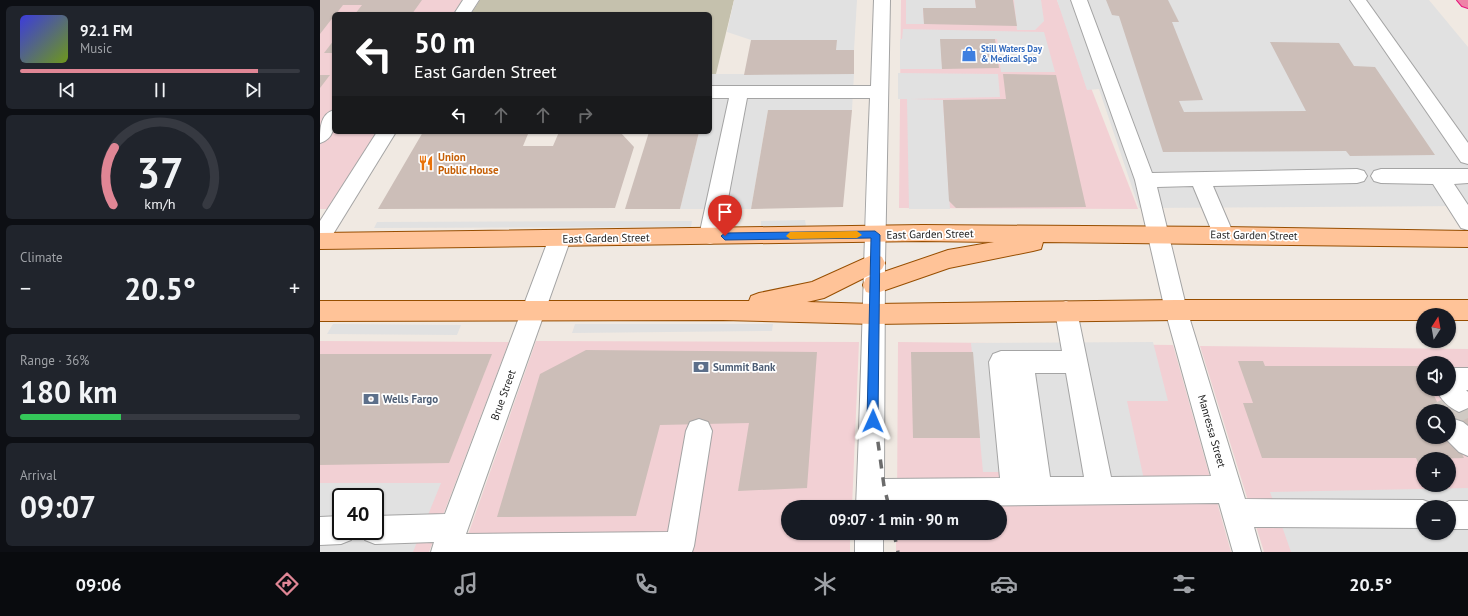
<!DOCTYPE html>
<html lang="en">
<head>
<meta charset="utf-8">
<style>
  :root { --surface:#171b24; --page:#20242c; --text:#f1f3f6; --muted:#9ea1a6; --line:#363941; --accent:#e08695 }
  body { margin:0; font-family:"PT Sans",sans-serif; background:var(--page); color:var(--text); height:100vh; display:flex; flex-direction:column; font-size:15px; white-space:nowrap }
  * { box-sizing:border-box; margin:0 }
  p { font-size:13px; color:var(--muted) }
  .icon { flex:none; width:22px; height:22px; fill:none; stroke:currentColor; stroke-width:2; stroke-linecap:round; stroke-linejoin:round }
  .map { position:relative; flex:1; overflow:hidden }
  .panel { display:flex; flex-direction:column; gap:6px; padding:6px; background:#0d0f14; width:320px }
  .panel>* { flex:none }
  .top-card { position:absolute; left:12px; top:12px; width:380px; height:122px; border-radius:6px; box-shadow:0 1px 3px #0004; background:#202124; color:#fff; overflow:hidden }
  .needle { width:26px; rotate:11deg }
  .fabs { position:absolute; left:1096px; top:308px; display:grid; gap:8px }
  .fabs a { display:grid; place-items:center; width:40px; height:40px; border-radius:50%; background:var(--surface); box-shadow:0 1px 3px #0004; font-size:20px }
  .speed { position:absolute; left:12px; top:488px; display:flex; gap:8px; font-size:20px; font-weight:700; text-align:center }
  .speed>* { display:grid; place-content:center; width:52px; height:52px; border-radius:50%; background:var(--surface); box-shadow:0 1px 3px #0004; line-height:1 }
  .speed .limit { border:2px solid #111; border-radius:6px; background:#fff; color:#111 }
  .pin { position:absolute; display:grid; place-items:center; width:34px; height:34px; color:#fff; margin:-41px -17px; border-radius:50% 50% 50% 0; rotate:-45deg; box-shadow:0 0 4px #0007 }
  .pin .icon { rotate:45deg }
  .me { position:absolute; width:44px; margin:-22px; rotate:1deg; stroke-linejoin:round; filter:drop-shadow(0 0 3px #0008) }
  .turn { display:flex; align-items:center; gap:14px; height:84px; padding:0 16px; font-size:18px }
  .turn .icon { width:52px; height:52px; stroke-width:2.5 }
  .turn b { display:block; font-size:28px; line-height:34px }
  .lanes { display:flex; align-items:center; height:38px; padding:0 16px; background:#0003; justify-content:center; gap:20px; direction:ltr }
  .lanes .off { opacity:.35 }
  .big { font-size:30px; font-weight:700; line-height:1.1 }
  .panel .card { flex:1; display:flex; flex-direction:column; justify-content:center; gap:6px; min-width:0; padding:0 14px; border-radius:6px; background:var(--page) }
  .panel .dial { align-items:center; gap:0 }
  .dial svg { height:104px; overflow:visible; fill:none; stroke:var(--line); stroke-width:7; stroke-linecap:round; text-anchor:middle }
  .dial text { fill:var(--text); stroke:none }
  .song { display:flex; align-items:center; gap:12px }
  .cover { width:48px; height:48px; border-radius:6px; background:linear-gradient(135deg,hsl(240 70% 55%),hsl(80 70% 35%)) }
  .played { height:4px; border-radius:2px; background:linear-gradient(90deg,var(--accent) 85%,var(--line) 85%) }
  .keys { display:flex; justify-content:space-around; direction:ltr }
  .heat { display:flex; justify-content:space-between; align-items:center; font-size:22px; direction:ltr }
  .charge { height:6px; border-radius:3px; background:linear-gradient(90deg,#34c759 36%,var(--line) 0) }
  .trip { position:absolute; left:461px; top:500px; width:226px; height:40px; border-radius:20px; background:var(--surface); box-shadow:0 1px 3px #0004; font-weight:700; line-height:40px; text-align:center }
  .dock { display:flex; height:64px; justify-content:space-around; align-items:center; background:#090b0e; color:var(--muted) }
  .dock .icon { width:28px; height:28px }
  .dock .current { color:var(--accent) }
  .dock b { font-size:18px; color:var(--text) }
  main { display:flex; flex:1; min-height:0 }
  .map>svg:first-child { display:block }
  .commercial { fill:#f2d0d4; fill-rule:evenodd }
  .construction { fill:#c5c1ad }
  .parking { fill:#e1e1e1; fill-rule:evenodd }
  .building { fill:#ccbeb8; fill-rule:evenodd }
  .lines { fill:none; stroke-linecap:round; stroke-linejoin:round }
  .minor-tunnel { stroke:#d0cac4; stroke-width:24; stroke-dasharray:24 12; stroke-linecap:butt }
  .minor-casing { stroke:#a4a4a4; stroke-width:2 }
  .major-casing { stroke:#974e00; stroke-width:2 }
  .highway-casing { stroke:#e8157d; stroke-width:2 }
  .minor { fill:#fff; fill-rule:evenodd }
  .major { fill:#ffc398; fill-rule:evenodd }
  .highway { fill:#ee83a7; fill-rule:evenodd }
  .rail { stroke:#6b6b6b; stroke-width:3.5; stroke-dasharray:9 9; stroke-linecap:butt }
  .route { fill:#1a73e8; stroke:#114b97 }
  .slow { fill:#f59e0b }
  .labels { text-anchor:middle; stroke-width:3.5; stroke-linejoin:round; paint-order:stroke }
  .far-shop-label { font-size:9px; font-weight:bold; fill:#366cbe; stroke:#fff; text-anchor:start }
  .food-label { font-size:11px; font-weight:bold; fill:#c56008; stroke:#fff; text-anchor:start }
  .street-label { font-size:11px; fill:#1d1d1d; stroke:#fff }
  .service-label { font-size:11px; font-weight:bold; fill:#4e5e75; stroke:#fff; text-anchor:start }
</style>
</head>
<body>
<main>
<section class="panel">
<div class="card">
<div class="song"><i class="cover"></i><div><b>92.1 FM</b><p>Music</p></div></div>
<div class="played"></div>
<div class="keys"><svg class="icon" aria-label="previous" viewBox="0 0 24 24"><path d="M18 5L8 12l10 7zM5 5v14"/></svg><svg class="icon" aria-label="pause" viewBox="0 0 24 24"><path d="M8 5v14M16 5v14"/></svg><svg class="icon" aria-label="next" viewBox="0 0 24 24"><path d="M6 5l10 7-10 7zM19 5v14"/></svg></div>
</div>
<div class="card dial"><svg viewBox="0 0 100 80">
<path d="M14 69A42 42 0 1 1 86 69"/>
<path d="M14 69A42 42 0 0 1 15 25" stroke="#e08695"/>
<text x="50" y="56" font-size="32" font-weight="700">37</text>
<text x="50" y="72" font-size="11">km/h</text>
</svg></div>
<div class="card"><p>Climate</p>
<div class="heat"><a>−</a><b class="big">20.5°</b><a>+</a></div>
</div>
<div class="card"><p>Range · 36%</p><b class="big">180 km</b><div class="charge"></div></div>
<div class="card"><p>Arrival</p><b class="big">09:07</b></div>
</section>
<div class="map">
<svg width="1148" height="552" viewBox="0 0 1148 552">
  <rect width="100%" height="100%" fill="#f0e9e2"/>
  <g class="commercial">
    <path d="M0 0H142L133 14H14V132H57L7 209H0Z"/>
    <path d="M581 0H737L818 209 579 208Z"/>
    <path d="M0 341 189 342 109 552H0ZM21 497H55V531H21Z"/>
    <path d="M216 341 539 342 532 507H468V533H530V552H142Z"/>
    <path d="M578 342 853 345 911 552H576V533H680V507H577Z"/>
    <path d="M880 346 1148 349V552H944ZM1103 363H1129V389H1103ZM1103 411H1129V437H1103ZM1103 459H1129V485H1103ZM1103 507H1129V533H1103Z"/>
  </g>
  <path class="construction" d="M160 0H414L396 74H390V14H151Z"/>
  <g class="parking">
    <path d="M414 0H537L534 50H516L431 40 407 32Z"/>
    <path d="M586 0H655L656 8 603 9 604 24H586Z"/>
    <path d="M694 0H721L724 21 715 30H697Z"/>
    <path d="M737 0H1109L1148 47V206L819 208 779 89 767 90Z"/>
    <path d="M583 29 724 32 735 72H681L677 39H621L622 69H580V39H582Z"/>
    <path d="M578 73 678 74 680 97 590 99 623 100 630 209H589L587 99H578Z"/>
    <path d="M390 74H534L532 110H448L431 209H360L379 132H390Z"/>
    <path d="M485 220 486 226 441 228V221Z"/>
    <path d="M372 221 371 227 54 228 57 222Z"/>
    <path d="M13 324 141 325 137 335 7 334Z"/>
    <path d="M255 324H453L452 331 252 333Z"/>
    <path d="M833 342 848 401H807L826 489 712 488 710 472H663L651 343Z"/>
    <path d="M0 483H121L93 552H0ZM21 497H55V531H21Z"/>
    <path d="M1148 488V552H971L950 492ZM1103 507H1129V533H1103Z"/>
  </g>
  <g class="building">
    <path d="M0 0H102L92 14H35L42 5H23L16 14H14V16L0 34Z"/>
    <path d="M655 0H693L697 26 604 24 603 8H656Z"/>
    <path d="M786 0H848L859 22H852L883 100 859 101 864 112 986 111 950 42 1019 43 1034 66 1055 67 1115 155 1030 156 1026 151 843 152 799 16 792 15Z"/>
    <path d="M620 39H675L679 68 622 69Z"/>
    <path d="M14 40V53H4Z"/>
    <path d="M431 40H517L516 50H534V74L424 75Z"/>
    <path d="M683 74 736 75 766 207 636 208 629 201 623 100 686 99Z"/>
    <path d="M0 75H10L0 88Z"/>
    <path d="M448 110H532L523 207 431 209Z"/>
    <path d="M103 132H148L147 134H208L203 146H233L239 132H291L290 133H301L314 147 295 208 58 209Z"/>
    <path d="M329 132H379L360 209H305Z"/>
    <path d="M266 350 497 352 487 488 418 491 429 423 340 425 316 516 177 517 220 374Z"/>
    <path d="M591 352H653L660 438H593Z"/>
    <path d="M0 354H172L129 463 0 465Z"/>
    <path d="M918 361H943L945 366H1099L1103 374V389H1111L1119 406H1148V430H1130L1144 458 1103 459 1102 472 1096 458H942L923 403H933ZM1103 411H1129V437H1103Z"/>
  </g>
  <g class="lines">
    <g class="minor-tunnel">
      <path d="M1139 400 1148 418"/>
      <path d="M1119 401 1124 411"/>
    </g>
    <defs>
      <g id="minor">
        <path d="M143 0H159L150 14H134Z"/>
        <path d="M554 0H570L565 263 564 479 680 478 669 362 673 354 681 351H742L735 311 738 304 746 301 754 304 757 311 791 477 891 476 845 310 815 180 751 0H767L832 173 1037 169 1044 171 1047 176 1044 181 1037 183 893 186 914 235 910 241 903 243 896 241 873 186 837 187 867 310 925 499 1103 500 1113 504 1114 507H1103V528L934 527 941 552H913L899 503 536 507C542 371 544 234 550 98H427L401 236 397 242 390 244 383 242 379 236 409 98H390V86H551ZM715 373H746L764 477H730Z"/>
        <path d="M1030 0H1046L1148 143V164L1141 162Z"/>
        <path d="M14 110C14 124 16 138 0 143 0 129 0 114 14 110Z"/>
        <path d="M57 132H76L7 244 0 246V221Z"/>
        <path d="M1061 169H1148V183L1134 184 1148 205V230L1141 228 1113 184 1061 183 1054 181 1051 176 1054 171Z"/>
        <path d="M240 230 247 232 251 238 146 534 348 532 366 431 370 422 379 419 388 422 392 431 374 546 372 552H111L114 542 55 544 45 540 41 531H55V516L125 514 229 238 233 232Z"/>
        <path d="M1129 368H1148V390H1146L1148 392V408L1139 412C1128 407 1121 400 1116 389H1129Z"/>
        <path d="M1134 419 1143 422 1148 426V456L1139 452 1124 437H1129V421Z"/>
        <path d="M1129 501H1148V529H1129V507H1119Z"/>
        <path d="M21 516V531H35L31 540 21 544 0 545V517Z"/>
        <rect x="535" y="533" width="28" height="19"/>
      </g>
      <g id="major">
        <path d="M603 225 903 227 1148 231V247L723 242 721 249 713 251 629 268 554 294 546 292 543 285 546 278 628 250 674 242 603 241 0 249V233Z"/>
        <path d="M554 254 562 257 565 263 562 269 504 298 487 302 554 304 856 300H1148V320H1129V315H1103V320H856L554 324 403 320 0 321V301H429L431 296 439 293 492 282Z"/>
      </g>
      <path id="highway" d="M1137 0H1148V8L1142 6Z"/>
    </defs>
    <use href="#minor" class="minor-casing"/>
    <use href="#major" class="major-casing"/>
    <use href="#highway" class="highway-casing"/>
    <use href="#minor" class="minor"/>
    <use href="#major" class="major"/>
    <use href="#highway" class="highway"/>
    <g class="rail">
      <path d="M553 406 564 486 569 507"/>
      <path d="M574 533 578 552"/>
    </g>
  </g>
  <path class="route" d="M555 231 560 235 558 421 556 424 553 426 549 424 547 421 551 238 405 240 401 236 405 233Z"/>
  <path class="slow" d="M537 231 542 235 537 238 470 239 466 236 470 232Z"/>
  <defs>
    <symbol id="shop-bare" viewBox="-9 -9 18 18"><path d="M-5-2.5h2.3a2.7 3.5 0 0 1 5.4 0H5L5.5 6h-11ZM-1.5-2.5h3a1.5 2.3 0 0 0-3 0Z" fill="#3f7fe0" stroke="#fff" stroke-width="2.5" paint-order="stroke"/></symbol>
    <symbol id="restaurant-bare" viewBox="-9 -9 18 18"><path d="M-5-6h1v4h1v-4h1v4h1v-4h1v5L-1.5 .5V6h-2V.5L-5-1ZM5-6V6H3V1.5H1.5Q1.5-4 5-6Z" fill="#e8710a" stroke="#fff" stroke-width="2.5" paint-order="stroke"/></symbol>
    <symbol id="bank-bare" viewBox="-9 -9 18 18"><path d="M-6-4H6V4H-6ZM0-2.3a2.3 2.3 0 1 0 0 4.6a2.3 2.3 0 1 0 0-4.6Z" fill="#5c6f8a" stroke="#fff" stroke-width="2.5" paint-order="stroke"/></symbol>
  </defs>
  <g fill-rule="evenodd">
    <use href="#shop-bare" x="638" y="43" width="22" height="22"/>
    <use href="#restaurant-bare" x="95" y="152" width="22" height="22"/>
    <use href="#bank-bare" x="370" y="356" width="22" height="22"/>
    <use href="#bank-bare" x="40" y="388" width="22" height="22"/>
  </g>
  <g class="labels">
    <g class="far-shop-label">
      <text x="661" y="52">Still Waters Day<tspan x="661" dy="10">&amp; Medical Spa</tspan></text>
    </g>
    <g class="food-label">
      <text x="118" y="161">Union<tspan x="118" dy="13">Public House</tspan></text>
    </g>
    <g class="street-label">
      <text transform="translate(610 234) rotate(-1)" y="4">East Garden Street</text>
      <text transform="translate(934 235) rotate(1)" y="4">East Garden Street</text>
      <text transform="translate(286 238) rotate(-1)" y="4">East Garden Street</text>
      <text transform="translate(183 395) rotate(-70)" y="4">Brue Street</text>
      <text transform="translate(892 431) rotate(74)" y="4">Manressa Street</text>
    </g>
    <g class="service-label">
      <text x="393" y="371">Summit Bank</text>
      <text x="63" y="403">Wells Fargo</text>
    </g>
  </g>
</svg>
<div class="fabs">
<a><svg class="needle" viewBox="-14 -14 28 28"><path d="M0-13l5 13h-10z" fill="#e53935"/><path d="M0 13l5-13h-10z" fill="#9ea1a6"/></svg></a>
<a><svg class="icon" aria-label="sound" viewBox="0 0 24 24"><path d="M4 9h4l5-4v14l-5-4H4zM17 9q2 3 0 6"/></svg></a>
<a><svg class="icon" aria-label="search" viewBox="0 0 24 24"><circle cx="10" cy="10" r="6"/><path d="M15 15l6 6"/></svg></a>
<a>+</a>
<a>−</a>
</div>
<div class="speed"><div class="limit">40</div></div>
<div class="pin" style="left:405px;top:236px;background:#d93025"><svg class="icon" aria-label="arrive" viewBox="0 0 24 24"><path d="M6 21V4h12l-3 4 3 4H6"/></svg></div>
<svg class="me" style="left:553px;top:421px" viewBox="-20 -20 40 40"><path d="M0-17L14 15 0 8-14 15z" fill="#1a73e8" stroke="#fff" stroke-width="4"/></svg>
<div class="trip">09:07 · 1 min · 90 m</div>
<div class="top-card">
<div class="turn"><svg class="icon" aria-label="left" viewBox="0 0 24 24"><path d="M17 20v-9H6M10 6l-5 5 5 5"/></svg><div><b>50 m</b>East Garden Street</div></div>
<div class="lanes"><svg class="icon" aria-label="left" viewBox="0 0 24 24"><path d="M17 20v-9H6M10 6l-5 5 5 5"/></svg><svg class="icon off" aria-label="ahead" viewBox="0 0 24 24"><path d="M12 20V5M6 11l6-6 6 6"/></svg><svg class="icon off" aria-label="ahead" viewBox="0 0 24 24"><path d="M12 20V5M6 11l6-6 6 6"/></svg><svg class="icon off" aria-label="right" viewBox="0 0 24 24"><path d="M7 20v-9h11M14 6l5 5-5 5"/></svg></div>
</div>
</div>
</main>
<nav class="dock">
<b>09:06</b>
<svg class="icon current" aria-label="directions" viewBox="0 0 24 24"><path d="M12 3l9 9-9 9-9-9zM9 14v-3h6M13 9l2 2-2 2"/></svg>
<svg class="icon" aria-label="music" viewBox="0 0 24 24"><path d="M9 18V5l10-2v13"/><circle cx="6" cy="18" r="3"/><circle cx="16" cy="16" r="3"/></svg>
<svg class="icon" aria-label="phone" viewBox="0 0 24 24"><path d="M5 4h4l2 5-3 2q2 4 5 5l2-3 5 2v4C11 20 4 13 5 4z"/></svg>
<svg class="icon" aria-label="climate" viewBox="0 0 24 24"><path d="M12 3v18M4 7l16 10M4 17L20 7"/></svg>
<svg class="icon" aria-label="car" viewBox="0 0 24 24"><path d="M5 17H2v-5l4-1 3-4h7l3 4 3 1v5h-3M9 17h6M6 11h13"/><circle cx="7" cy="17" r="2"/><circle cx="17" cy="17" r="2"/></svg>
<svg class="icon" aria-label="filters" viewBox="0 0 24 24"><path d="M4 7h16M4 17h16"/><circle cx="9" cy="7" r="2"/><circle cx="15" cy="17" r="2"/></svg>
<b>20.5°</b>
</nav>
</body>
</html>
